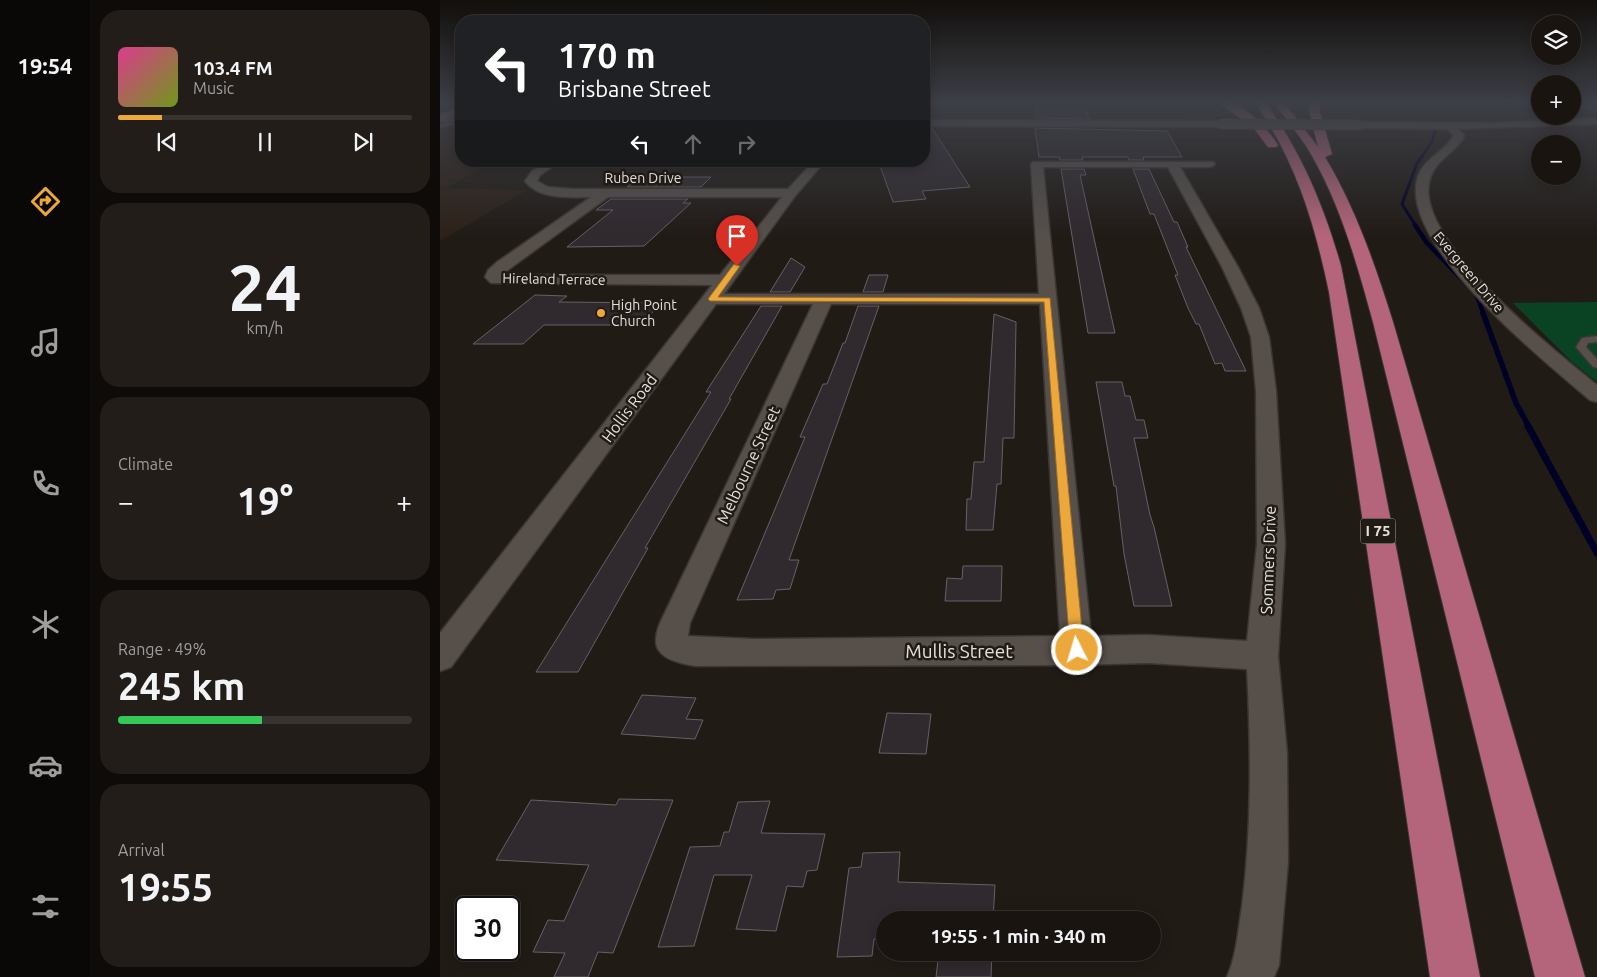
<!DOCTYPE html>
<html lang="en">
<head>
<meta charset="utf-8">
<style>
  :root { --surface:#191410; --page:#221d19; --text:#f1f3f6; --muted:#9f9e9f; --line:#373330; --accent:#eda83b }
  body { margin:0; font-family:Ubuntu,sans-serif; background:var(--page); color:var(--text); height:100vh; display:flex; flex-direction:column; font-size:19px; white-space:nowrap }
  * { box-sizing:border-box; margin:0 }
  p { font-size:16px; color:var(--muted) }
  .icon { flex:none; width:28px; height:28px; fill:none; stroke:currentColor; stroke-width:2; stroke-linecap:round; stroke-linejoin:round }
  .map { position:relative; flex:1; overflow:hidden }
  .sheet { display:flex; flex-direction:column; gap:10px; padding:10px; background:#0e0b09; width:350px }
  .sheet>* { flex:none }
  .hud { position:absolute; left:15px; top:15px; width:475px; height:152px; border-radius:20px; box-shadow:0 2px 12px #0003,0 0 0 1px var(--line); background:#202124; color:#fff; overflow:hidden }
  .tools { position:absolute; left:1091px; top:15px; display:grid; gap:10px }
  .tools a { display:grid; place-items:center; width:50px; height:50px; border-radius:50%; background:var(--surface); box-shadow:0 2px 12px #0003,0 0 0 1px var(--line); font-size:25px }
  .speed { position:absolute; left:15px; top:896px; display:flex; gap:10px; font-size:25px; font-weight:700; text-align:center }
  .speed>* { display:grid; place-content:center; width:65px; height:65px; border-radius:50%; background:var(--surface); box-shadow:0 2px 12px #0003,0 0 0 1px var(--line); line-height:1 }
  .speed .limit { border:2px solid #111; border-radius:8px; background:#fff; color:#111 }
  .pin { position:absolute; display:grid; place-items:center; width:42px; height:42px; color:#fff; margin:-51px -21px; border-radius:50% 50% 50% 0; rotate:-45deg; box-shadow:0 0 5px #0007 }
  .pin .icon { rotate:45deg }
  .me { position:absolute; width:55px; margin:-28px; rotate:355deg; stroke-linejoin:round; filter:drop-shadow(0 0 4px #0008) }
  .turn { display:flex; align-items:center; gap:18px; height:105px; padding:0 20px; font-size:22px }
  .turn .icon { width:65px; height:65px; stroke-width:2.5 }
  .turn b { display:block; font-size:35px; line-height:42px }
  .lanes { display:flex; align-items:center; height:48px; padding:0 20px; background:#0003; justify-content:center; gap:25px; direction:ltr }
  .lanes .off { opacity:.35 }
  .big { font-size:38px; font-weight:600; line-height:1.1 }
  .sheet .widget { flex:1; display:flex; flex-direction:column; justify-content:center; gap:8px; min-width:0; padding:0 18px; border-radius:20px; background:var(--page) }
  .sheet .dial { align-items:center; gap:0 }
  .dial b { font-size:65px; line-height:1 }
  .song { display:flex; align-items:center; gap:15px }
  .cover { width:60px; height:60px; border-radius:8px; background:linear-gradient(135deg,hsl(330 70% 55%),hsl(80 70% 35%)) }
  .played { height:5px; border-radius:2px; background:linear-gradient(90deg,var(--accent) 15%,var(--line) 15%) }
  .keys { display:flex; justify-content:space-around; direction:ltr }
  .heat { display:flex; justify-content:space-between; align-items:center; font-size:28px; direction:ltr }
  .charge { height:8px; border-radius:4px; background:linear-gradient(90deg,#34c759 49%,var(--line) 0) }
  .trip { position:absolute; left:436px; top:911px; width:285px; height:50px; border-radius:25px; background:var(--surface); box-shadow:0 2px 12px #0003,0 0 0 1px var(--line); font-weight:600; line-height:50px; text-align:center }
  main { display:flex; flex:1; min-height:0 }
  .tab-bar { display:flex; flex-direction:column; width:90px; justify-content:space-around; align-items:center; background:#0a0806; color:var(--muted) }
  .tab-bar .icon { width:35px; height:35px }
  .tab-bar .selected { color:var(--accent) }
  .tab-bar b { font-size:22px; color:var(--text) }
  .map>svg:first-child { display:block }
  .built { fill:#2c2118 }
  .green { fill:#0a4324 }
  .lines { fill:none; stroke-linecap:round; stroke-linejoin:round }
  .stream-far4 { stroke:#000026; stroke-width:2.5 }
  .stream-far3 { stroke:#000026; stroke-width:3 }
  .stream-far2 { stroke:#000026; stroke-width:4.5 }
  .stream-far1 { stroke:#000026; stroke-width:5.5 }
  .stream { stroke:#000026; stroke-width:7 }
  .building { fill:#30292e; stroke:#686066 }
  .service-casing { stroke:#3b3633; stroke-width:3 }
  .minor-casing { stroke:#3b3633; stroke-width:3 }
  .primary-casing { stroke:#3b3633; stroke-width:2 }
  .motorway-casing { stroke:#3b3633; stroke-width:2 }
  .service { fill:#564f4a; fill-rule:evenodd }
  .minor { fill:#564f4a; fill-rule:evenodd }
  .primary { fill:#8e5c67; fill-rule:evenodd }
  .motorway { fill:#b4657b; fill-rule:evenodd }
  .minor-bridge-casing { stroke:#3b3633; stroke-width:11; stroke-linecap:butt }
  .minor-bridge { stroke:#564f4a; stroke-width:10 }
  .route { fill:#eda83b; stroke:#9a6d26 }
  .poi-dot { fill:#eda83b; stroke:#211b16; stroke-width:2 }
  .labels { text-anchor:middle; stroke-width:5; stroke-linejoin:round; paint-order:stroke }
  .far-street-label { font-size:14px; fill:#e4e0dc; stroke:#211b16 }
  .far-poi-label { font-size:14px; fill:#e4e0dc; stroke:#211b16; text-anchor:start }
  .shield { fill:#211b16; stroke:#aaa5a1; stroke-width:1 }
  .shield-label { font-size:15px; font-weight:bold; fill:#e4e0dc }
  .street-label { font-size:16px; fill:#e4e0dc; stroke:#211b16 }
  .near-street-label { font-size:19px; fill:#e4e0dc; stroke:#211b16 }
</style>
</head>
<body>
<main>
<nav class="tab-bar">
<b>19:54</b>
<svg class="icon selected" aria-label="directions" viewBox="0 0 24 24"><path d="M12 3l9 9-9 9-9-9zM9 14v-3h6M13 9l2 2-2 2"/></svg>
<svg class="icon" aria-label="music" viewBox="0 0 24 24"><path d="M9 18V5l10-2v13"/><circle cx="6" cy="18" r="3"/><circle cx="16" cy="16" r="3"/></svg>
<svg class="icon" aria-label="phone" viewBox="0 0 24 24"><path d="M5 4h4l2 5-3 2q2 4 5 5l2-3 5 2v4C11 20 4 13 5 4z"/></svg>
<svg class="icon" aria-label="climate" viewBox="0 0 24 24"><path d="M12 3v18M4 7l16 10M4 17L20 7"/></svg>
<svg class="icon" aria-label="car" viewBox="0 0 24 24"><path d="M5 17H2v-5l4-1 3-4h7l3 4 3 1v5h-3M9 17h6M6 11h13"/><circle cx="7" cy="17" r="2"/><circle cx="17" cy="17" r="2"/></svg>
<svg class="icon" aria-label="filters" viewBox="0 0 24 24"><path d="M4 7h16M4 17h16"/><circle cx="9" cy="7" r="2"/><circle cx="15" cy="17" r="2"/></svg>
</nav>
<section class="sheet">
<div class="widget">
<div class="song"><i class="cover"></i><div><b>103.4 FM</b><p>Music</p></div></div>
<div class="played"></div>
<div class="keys"><svg class="icon" aria-label="previous" viewBox="0 0 24 24"><path d="M18 5L8 12l10 7zM5 5v14"/></svg><svg class="icon" aria-label="pause" viewBox="0 0 24 24"><path d="M8 5v14M16 5v14"/></svg><svg class="icon" aria-label="next" viewBox="0 0 24 24"><path d="M6 5l10 7-10 7zM19 5v14"/></svg></div>
</div>
<div class="widget dial"><b>24</b><p>km/h</p></div>
<div class="widget"><p>Climate</p>
<div class="heat"><a>−</a><b class="big">19°</b><a>+</a></div>
</div>
<div class="widget"><p>Range · 49%</p><b class="big">245 km</b><div class="charge"></div></div>
<div class="widget"><p>Arrival</p><b class="big">19:55</b></div>
</section>
<div class="map">
<svg width="1157" height="977" viewBox="0 0 1157 977">
  <rect width="100%" height="100%" fill="#211b16"/>
  <path class="built" d="M0 101H21V161H57L5 188 87 190 0 241Z"/>
  <path class="green" d="M1157 302V382L1132 362 1073 303Z"/>
  <g class="lines">
    <g class="stream-far4">
      <path d="M1060 101 1100 114"/>
      <path d="M1100 122 1110 118 1105 116"/>
      <path d="M995 124V122H1074"/>
      <path d="M982 156 992 142 996 128"/>
    </g>
    <path class="stream-far3" d="M976 226 962 204 977 163 983 155"/>
    <path class="stream-far2" d="M975 225 987 243 1036 294 1044 315"/>
    <path class="stream-far1" d="M1043 313 1076 403 1089 427"/>
    <path class="stream" d="M1088 426 1157 553"/>
  </g>
  <g class="building">
    <path d="M596 101H644L649 119 595 118Z"/>
    <path d="M484 128H492L530 187 482 191 486 199 453 202 439 163 484 161Z"/>
    <path d="M595 128 727 131 742 157H703L704 160H689L688 157H642L643 160H620L619 157H599Z"/>
    <path d="M621 169H644L646 175H640L675 333H648Z"/>
    <path d="M693 169H709L734 222H737L748 247H746L806 371H785L782 363 775 364 759 324H756L748 308 735 275H738L714 214H710Z"/>
    <path d="M200 177H271L261 187H187Z"/>
    <path d="M171 199H248L243 203H251L204 246 127 247 173 210H156Z"/>
    <path d="M351 258 365 267 350 292H330Z"/>
    <path d="M429 275H448L443 292H423Z"/>
    <path d="M95 295 127 296 119 302 221 303 201 325H104L83 344H33Z"/>
    <path d="M321 306H342L289 399H291L205 548H208L138 672H96L271 392H266Z"/>
    <path d="M418 306H439L349 560H359L350 589 336 590 333 599 297 600 365 437H360L383 384H387L403 343H405Z"/>
    <path d="M554 314 576 322 574 438H563L561 484H557L553 530H526L527 499H531L534 462H544Z"/>
    <path d="M656 382H682L685 396H690L696 420H704L708 438H694L710 515 714 527 732 606H694L684 554 676 486H674Z"/>
    <path d="M523 566H562L561 601H505L507 578 522 579Z"/>
    <path d="M202 695 256 698 246 719 263 720 255 739 181 734Z"/>
    <path d="M447 713 491 714 486 754 439 753Z"/>
    <path d="M179 799 233 800 173 953 158 952 148 977H114L125 953 93 952 108 920 124 921 149 865 56 860 91 800 176 805Z"/>
    <path d="M330 801 321 833 385 834 377 870 367 871 363 887 347 886 336 931 296 929 312 875H274L254 946 218 947 250 847 280 846 284 832H289L298 802Z"/>
    <path d="M460 852 458 882 555 885 553 920H502V914L455 913 454 920H445V938L434 939 432 956 397 957 409 868 421 867 423 853Z"/>
    <path d="M499 952H552L551 977H496Z"/>
  </g>
  <g class="lines">
    <defs>
      <g id="service">
        <path d="M7 123H21V125H9L0 128V125Z"/>
        <path d="M1157 336V342L1148 343 1146 347 1157 359V368L1153 367 1136 347 1142 338Z"/>
      </g>
      <g id="minor">
        <path d="M1132 101H1142L1157 106V112L1132 103Z"/>
        <rect x="0" y="116" width="21" height="6"/>
        <path d="M1157 118V124L1018 129 1024 135 1023 139C1011 155 993 162 989 183 977 242 1115 351 1157 385V402L1150 400C1102 360 970 252 976 186 978 159 1005 154 1014 135L1007 129 919 128 914 125 919 122 1053 123Z"/>
        <path d="M484 120 781 121 786 124 781 127 484 126Z"/>
        <path d="M108 161H121L100 175 97 181 108 187 132 189H348L374 161H385L355 196 284 294H599L591 164 593 162H773L775 164 773 166 769 167H740L798 267 819 308 829 337 836 391 845 544 838 656 847 753 848 862 839 965 834 977H787C797 954 798 930 802 906 812 827 811 748 807 669L708 663 637 665 256 666C242 664 214 659 216 639 216 634 218 628 220 623L373 304H276L11 667 0 671V633L272 285 51 283 45 277 48 270 57 262 151 197C130 197 99 200 85 181L92 171ZM603 167H728L782 267 801 308 811 337 816 391 817 544 807 641 708 635 651 636ZM168 197H342L280 275H61ZM391 304H600L620 636 314 639 248 636 250 623Z"/>
      </g>
      <path id="primary" d="M21 107V113L0 121V114Z"/>
      <g id="motorway">
        <path d="M776 101C801 99 825 125 838 145L836 147H828L813 127Z"/>
        <path d="M814 101H824C861 151 884 206 901 266L1040 977H990L889 292C874 221 856 161 814 101Z"/>
        <path d="M833 101H843L878 147 869 109 871 101H881L879 109 892 154 885 157C916 209 935 265 953 322L1145 977H1095L933 322C917 264 901 206 871 154 860 135 846 119 833 101Z"/>
      </g>
    </defs>
    <use href="#service" class="service-casing"/>
    <use href="#minor" class="minor-casing"/>
    <use href="#primary" class="primary-casing"/>
    <use href="#motorway" class="motorway-casing"/>
    <use href="#service" class="service"/>
    <use href="#minor" class="minor"/>
    <use href="#primary" class="primary"/>
    <use href="#motorway" class="motorway"/>
    <defs>
      <path id="minor-bridge" d="M781 124 919 125"/>
    </defs>
    <use href="#minor-bridge" class="minor-bridge-casing"/>
    <use href="#minor-bridge" class="minor-bridge"/>
  </g>
  <linearGradient id="sky" x2="0" y2="1"><stop stop-color="#120f0c"/><stop offset="0.43" stop-color="#3d3f47"/><stop offset="1" stop-color="#3d3f47" stop-opacity="0"/></linearGradient>
  <rect width="1157" height="237" fill="url(#sky)"/>
  <path class="route" d="M294 264 300 266 278 297 610 298 644 650 642 655 637 657 632 655 630 650 604 302 270 301 268 299Z"/>
  <circle class="poi-dot" cx="161" cy="313" r="5"/>
  <g class="labels">
    <g class="far-street-label">
      <text x="203" y="183">Ruben Drive</text>
      <text transform="translate(1029 272) rotate(50)" y="5">Evergreen Drive</text>
      <text transform="translate(114 279) rotate(1)" y="5">Hireland Terrace</text>
    </g>
    <g class="far-poi-label">
      <text x="171" y="310">High Point<tspan x="171" dy="16">Church</tspan></text>
    </g>
    <rect class="shield" x="920.5" y="518.5" width="35" height="25" rx="4"/>
    <g class="shield-label">
      <text x="938" y="536">I 75</text>
    </g>
    <g class="street-label">
      <text transform="translate(189 408) rotate(-53)" y="6">Hollis Road</text>
      <text transform="translate(308 465) rotate(-65)" y="6">Melbourne Street</text>
      <text transform="translate(828 560) rotate(-88)" y="6">Sommers Drive</text>
    </g>
    <g class="near-street-label">
      <text x="519" y="658">Mullis Street</text>
    </g>
  </g>
</svg>
<div class="tools">
<a><svg class="icon" aria-label="layers" viewBox="0 0 24 24"><path d="M12 4l9 5-9 5-9-5zM3 14l9 5 9-5"/></svg></a>
<a>+</a>
<a>−</a>
</div>
<div class="speed"><div class="limit">30</div></div>
<div class="pin" style="left:297px;top:266px;background:#d93025"><svg class="icon" aria-label="arrive" viewBox="0 0 24 24"><path d="M6 21V4h12l-3 4 3 4H6"/></svg></div>
<svg class="me" style="left:637px;top:650px" viewBox="-20 -20 40 40"><circle r="17" fill="#eda83b" stroke="#fff" stroke-width="3"/><path d="M0-11L8 9 0 5-8 9z" fill="#fff"/></svg>
<div class="trip">19:55 · 1 min · 340 m</div>
<div class="hud">
<div class="turn"><svg class="icon" aria-label="left" viewBox="0 0 24 24"><path d="M17 20v-9H6M10 6l-5 5 5 5"/></svg><div><b>170 m</b>Brisbane Street</div></div>
<div class="lanes"><svg class="icon" aria-label="left" viewBox="0 0 24 24"><path d="M17 20v-9H6M10 6l-5 5 5 5"/></svg><svg class="icon off" aria-label="ahead" viewBox="0 0 24 24"><path d="M12 20V5M6 11l6-6 6 6"/></svg><svg class="icon off" aria-label="right" viewBox="0 0 24 24"><path d="M7 20v-9h11M14 6l5 5-5 5"/></svg></div>
</div>
</div>
</main>
</body>
</html>
